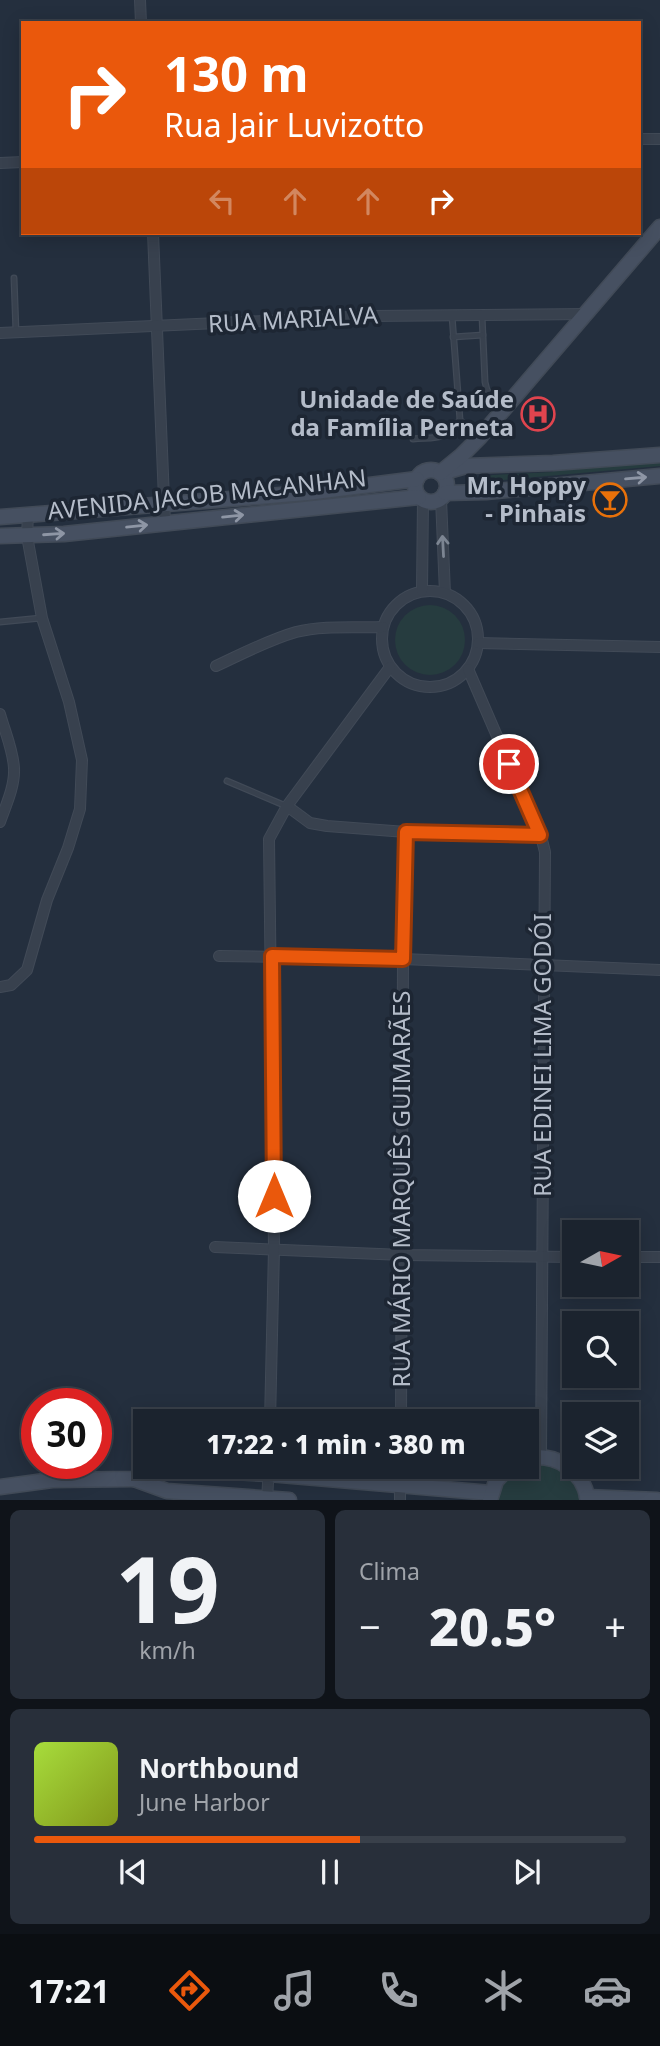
<!DOCTYPE html>
<html lang="pt">
<head>
<meta charset="utf-8">
<style>
  :root { --surface:#1b232e; --page:#282f3a; --text:#f1f3f6; --muted:#a0a4aa; --line:#39404a; --accent:#ea580c }
  body { margin:0; font-family:"Noto Sans",sans-serif; background:var(--page); color:var(--text); height:100vh; display:flex; flex-direction:column; font-size:26px; white-space:nowrap }
  * { box-sizing:border-box; margin:0 }
  p { font-size:23px; color:var(--muted) }
  .icon { flex:none; width:38px; height:38px; fill:none; stroke:currentColor; stroke-width:2; stroke-linecap:round; stroke-linejoin:round }
  .map { position:relative; height:1500px; overflow:hidden }
  .details { display:flex; flex-direction:column; gap:10px; padding:10px; background:#0f1319; flex:1 }
  .details>* { flex:none }
  .top-card { position:absolute; left:21px; top:21px; width:620px; height:214px; border-radius:0px; box-shadow:0 4px 18px #0003,0 0 0 2px var(--line); background:#ea580c; color:#fff; overflow:hidden }
  .needle { width:46px; rotate:81deg }
  .fabs { position:absolute; left:562px; top:1220px; display:grid; gap:14px }
  .fabs a { display:grid; place-items:center; width:77px; height:77px; border-radius:0px; background:var(--surface); box-shadow:0 4px 18px #0003,0 0 0 2px var(--line); font-size:35px }
  .speed { position:absolute; left:21px; top:1388px; display:flex; gap:14px; font-size:35px; font-weight:700; text-align:center }
  .speed>* { display:grid; place-content:center; width:91px; height:91px; border-radius:50%; background:var(--surface); box-shadow:0 4px 18px #0003,0 0 0 2px var(--line); line-height:1 }
  .speed .limit { border:10px solid #d22; background:#fff; color:#111 }
  .pin { position:absolute; display:grid; place-items:center; width:60px; height:60px; color:#fff; margin:-30px; border:4px solid #fff; border-radius:50%; box-shadow:0 2px 7px #0007 }
  .me { position:absolute; width:77px; margin:-38px; rotate:0deg; stroke-linejoin:round; filter:drop-shadow(0 0 5px #0008) }
  .turn { display:flex; align-items:center; gap:24px; height:147px; padding:0 28px; font-size:32px }
  .turn .icon { width:91px; height:91px; stroke-width:2.5 }
  .turn b { display:block; font-size:49px; line-height:60px }
  .lanes { display:flex; align-items:center; height:66px; padding:0 28px; background:#0003; justify-content:center; gap:35px; direction:ltr }
  .lanes .off { opacity:.35 }
  .big { font-size:52px; font-weight:800; line-height:1.1 }
  .details .card { flex:1; display:flex; flex-direction:column; justify-content:center; gap:10px; min-width:0; padding:0 24px; border-radius:10px; background:var(--page) }
  .details .dial { align-items:center; gap:0 }
  .dial b { font-size:91px; line-height:1 }
  .song { display:flex; align-items:center; gap:21px }
  .cover { width:84px; height:84px; border-radius:10px; background:linear-gradient(135deg,hsl(80 70% 55%),hsl(70 70% 35%)) }
  .played { height:7px; border-radius:4px; background:linear-gradient(90deg,var(--accent) 55%,var(--line) 55%) }
  .keys { display:flex; justify-content:space-around; direction:ltr }
  .heat { display:flex; justify-content:space-between; align-items:center; font-size:38px; direction:ltr }
  .details .tiles { flex:1; display:grid; gap:10px; grid-template-columns:1fr 1fr }
  .card:last-child { grid-column:span 2 }
  .trip { position:absolute; left:133px; top:1409px; width:406px; height:70px; border-radius:0px; background:var(--surface); box-shadow:0 4px 18px #0003,0 0 0 2px var(--line); font-weight:800; line-height:70px; text-align:center }
  .menu { display:flex; height:112px; justify-content:space-around; align-items:center; background:#0b0e12; color:var(--muted) }
  .menu .icon { width:49px; height:49px }
  .menu .selected { color:var(--accent) }
  .menu b { font-size:32px; color:var(--text) }
  .map>svg:first-child { display:block }
  .green { fill:#263c3f }
  .lines { fill:none; stroke-linecap:round; stroke-linejoin:round }
  .lane-casing { stroke:#414a57; stroke-width:7 }
  .street-casing { stroke:#414a57; stroke-width:12 }
  .secondary-casing { stroke:#414a57; stroke-width:17 }
  .lane { stroke:#38414e; stroke-width:4.5 }
  .street { stroke:#38414e; stroke-width:10 }
  .secondary { stroke:#465061; stroke-width:14 }
  .oneway { stroke:#8e96a5 }
  .oneway2 { stroke:#7c8592 }
  .route-casing { stroke:#983908; stroke-width:18 }
  .route { stroke:#ea580c; stroke-width:12 }
  .labels { text-anchor:middle; stroke-width:7; stroke-linejoin:round; paint-order:stroke }
  .street-label { font-size:24px; fill:#b4bcc9; stroke:#1d2633 }
  .poi-label { font-size:24px; font-weight:bold; fill:#b4bcc9; stroke:#1d2633; text-anchor:end }
</style>
</head>
<body>
<div class="map">
<svg width="660" height="1500" viewBox="0 0 660 1500">
  <rect width="100%" height="100%" fill="#242f3e"/>
  <g class="green">
    <path d="M660 460V466L492 481 488 479 489 476 492 475 552 472 557 469Z"/>
    <circle cx="430" cy="640" r="35"/>
    <path d="M534 1463C564 1467 570 1473 583 1500H496C503 1480 514 1468 534 1463Z"/>
  </g>
  <g class="lines">
    <defs>
      <g id="lane">
        <path d="M14 278 16 332"/>
        <path d="M452 316 460 420 478 436"/>
        <path d="M482 316 485 382 487 390 501 407"/>
        <path d="M453 337 483 335"/>
        <path d="M413 439C440 437 441 441 460 420"/>
        <path d="M0 622 41 618"/>
        <path d="M227 781 286 806"/>
      </g>
      <g id="street">
        <path d="M140 0 141 23"/>
        <path d="M639 139H660"/>
        <path d="M0 163 23 162"/>
        <path d="M153 233 165 523"/>
        <path d="M0 333 372 316 587 314"/>
        <path d="M441 499 445 593"/>
        <circle cx="430" cy="639" r="48"/>
        <path d="M422 591 423 500"/>
        <path d="M478 643 660 647"/>
        <path d="M216 666C242 654 268 640 296 632 323 625 355 628 383 627"/>
        <path d="M468 669 542 840 545 852 541 1457"/>
        <path d="M0 714C5 732 13 750 14 768 15 786 6 805 0 822"/>
        <path d="M287 806 310 823 327 826 406 832 540 835"/>
        <path d="M219 956 403 959 660 970"/>
        <path d="M0 987 11 985 27 970 47 900 68 848 80 809 82 760 69 702 42 618 27 536 28 515"/>
        <path d="M215 1247 403 1255 574 1257"/>
        <path d="M626 1257H660"/>
        <path d="M270 1421 274 1249 269 839 287 806 390 667"/>
        <path d="M401 1421 403 959 406 832"/>
        <path d="M267 1500 269 1466"/>
        <path d="M400 1500V1466"/>
      </g>
      <g id="secondary">
        <circle cx="431" cy="486" r="16"/>
        <path d="M445 472 466 466 553 463 660 455"/>
        <path d="M440 473 462 455 480 437 660 227"/>
        <path d="M445 493 486 492 660 476"/>
        <path d="M0 517 307 493 417 479"/>
        <path d="M0 536 64 534 419 497"/>
        <path d="M527 1458C556 1453 583 1470 588 1500"/>
        <path d="M134 1479 167 1491 289 1500"/>
        <path d="M0 1487 52 1480 133 1479 180 1469 269 1474 491 1493"/>
        <path d="M587 1497 657 1500"/>
        <path d="M490 1500 496 1481 510 1466"/>
      </g>
    </defs>
    <use href="#lane" class="lane-casing"/>
    <use href="#street" class="street-casing"/>
    <use href="#secondary" class="secondary-casing"/>
    <use href="#lane" class="lane"/>
    <use href="#street" class="street"/>
    <use href="#secondary" class="secondary"/>
  </g>
  <defs><path id="oneway-shaft" d="M-6 0H5M1.5-3L5.5 0L1.5 3" fill="none" stroke-width="1.6" stroke-linecap="round" stroke-linejoin="round" transform="scale(1.75)"/></defs>
  <g class="oneway">
    <use href="#oneway-shaft" transform="translate(636 478) rotate(-5)"/>
    <use href="#oneway-shaft" transform="translate(233 516) rotate(-6)"/>
    <use href="#oneway-shaft" transform="translate(137 526) rotate(-6)"/>
    <use href="#oneway-shaft" transform="translate(54 534) rotate(-4)"/>
  </g>
  <use class="oneway2" href="#oneway-shaft" transform="translate(443 546) rotate(-93)"/>
  <g class="lines">
    <defs>
      <path id="route" d="M274 1196 272 956 403 959 406 832 540 835 509 764"/>
    </defs>
    <use href="#route" class="route-casing"/>
    <use href="#route" class="route"/>
  </g>
  <defs>
    <symbol id="hospital-ring" viewBox="-11 -11 22 22"><circle r="9.5" fill="#1d2633" stroke="#e0444e" stroke-width="1.5"/><path d="M-5-5h3v3.5h4V-5h3V5h-3V1.5h-4V5h-3Z" fill="#e0444e"/></symbol>
    <symbol id="bar-ring" viewBox="-11 -11 22 22"><circle r="9.5" fill="#1d2633" stroke="#e8710a" stroke-width="1.5"/><path d="M-6-5H6L.8 .8V4.5H3.5V6h-7V4.5H-.8V.8Z" fill="#e8710a"/></symbol>
  </defs>
  <g fill-rule="evenodd">
    <use href="#hospital-ring" x="519" y="395" width="38" height="38"/>
    <use href="#bar-ring" x="591" y="481" width="38" height="38"/>
  </g>
  <g class="labels">
    <g class="street-label">
      <text transform="translate(293 320) rotate(-3)" y="8">RUA MARIALVA</text>
      <text transform="translate(207 495) rotate(-6)" y="8">AVENIDA JACOB MACANHAN</text>
      <text transform="translate(543 1055) rotate(-90)" y="8">RUA EDINEI LIMA GODÓI</text>
      <text transform="translate(402 1189) rotate(-90)" y="8">RUA MÁRIO MARQUÊS GUIMARÃES</text>
    </g>
    <g class="poi-label">
      <text x="514" y="408">Unidade de Saúde<tspan x="514" dy="28">da Família Perneta</tspan></text>
      <text x="586" y="494">Mr. Hoppy<tspan x="586" dy="28">- Pinhais</tspan></text>
    </g>
  </g>
</svg>
<div class="fabs">
<a><svg class="needle" viewBox="-14 -14 28 28"><path d="M0-13l5 13h-10z" fill="#e53935"/><path d="M0 13l5-13h-10z" fill="#a0a4aa"/></svg></a>
<a><svg class="icon" aria-label="search" viewBox="0 0 24 24"><circle cx="10" cy="10" r="6"/><path d="M15 15l6 6"/></svg></a>
<a><svg class="icon" aria-label="layers" viewBox="0 0 24 24"><path d="M12 4l9 5-9 5-9-5zM3 14l9 5 9-5"/></svg></a>
</div>
<div class="speed"><div class="limit">30</div></div>
<div class="pin" style="left:509px;top:764px;background:#d93025"><svg class="icon" aria-label="arrive" viewBox="0 0 24 24"><path d="M6 21V4h12l-3 4 3 4H6"/></svg></div>
<svg class="me" style="left:274px;top:1196px" viewBox="-20 -20 40 40"><circle r="19" fill="#fff"/><path d="M0-13L10 11 0 6-10 11z" fill="#ea580c"/></svg>
<div class="trip">17:22 · 1 min · 380 m</div>
<div class="top-card">
<div class="turn"><svg class="icon" aria-label="right" viewBox="0 0 24 24"><path d="M7 20v-9h11M14 6l5 5-5 5"/></svg><div><b>130 m</b>Rua Jair Luvizotto</div></div>
<div class="lanes"><svg class="icon off" aria-label="left" viewBox="0 0 24 24"><path d="M17 20v-9H6M10 6l-5 5 5 5"/></svg><svg class="icon off" aria-label="ahead" viewBox="0 0 24 24"><path d="M12 20V5M6 11l6-6 6 6"/></svg><svg class="icon off" aria-label="ahead" viewBox="0 0 24 24"><path d="M12 20V5M6 11l6-6 6 6"/></svg><svg class="icon" aria-label="right" viewBox="0 0 24 24"><path d="M7 20v-9h11M14 6l5 5-5 5"/></svg></div>
</div>
</div>
<section class="details">
<div class="tiles">
<div class="card dial"><b>19</b><p>km/h</p></div>
<div class="card"><p>Clima</p>
<div class="heat"><a>−</a><b class="big">20.5°</b><a>+</a></div>
</div>
<div class="card">
<div class="song"><i class="cover"></i><div><b>Northbound</b><p>June Harbor</p></div></div>
<div class="played"></div>
<div class="keys"><svg class="icon" aria-label="previous" viewBox="0 0 24 24"><path d="M18 5L8 12l10 7zM5 5v14"/></svg><svg class="icon" aria-label="pause" viewBox="0 0 24 24"><path d="M8 5v14M16 5v14"/></svg><svg class="icon" aria-label="next" viewBox="0 0 24 24"><path d="M6 5l10 7-10 7zM19 5v14"/></svg></div>
</div>
</div>
</section>
<nav class="menu">
<b>17:21</b>
<svg class="icon selected" aria-label="directions" viewBox="0 0 24 24"><path d="M12 3l9 9-9 9-9-9zM9 14v-3h6M13 9l2 2-2 2"/></svg>
<svg class="icon" aria-label="music" viewBox="0 0 24 24"><path d="M9 18V5l10-2v13"/><circle cx="6" cy="18" r="3"/><circle cx="16" cy="16" r="3"/></svg>
<svg class="icon" aria-label="phone" viewBox="0 0 24 24"><path d="M5 4h4l2 5-3 2q2 4 5 5l2-3 5 2v4C11 20 4 13 5 4z"/></svg>
<svg class="icon" aria-label="climate" viewBox="0 0 24 24"><path d="M12 3v18M4 7l16 10M4 17L20 7"/></svg>
<svg class="icon" aria-label="car" viewBox="0 0 24 24"><path d="M5 17H2v-5l4-1 3-4h7l3 4 3 1v5h-3M9 17h6M6 11h13"/><circle cx="7" cy="17" r="2"/><circle cx="17" cy="17" r="2"/></svg>
</nav>
</body>
</html>
